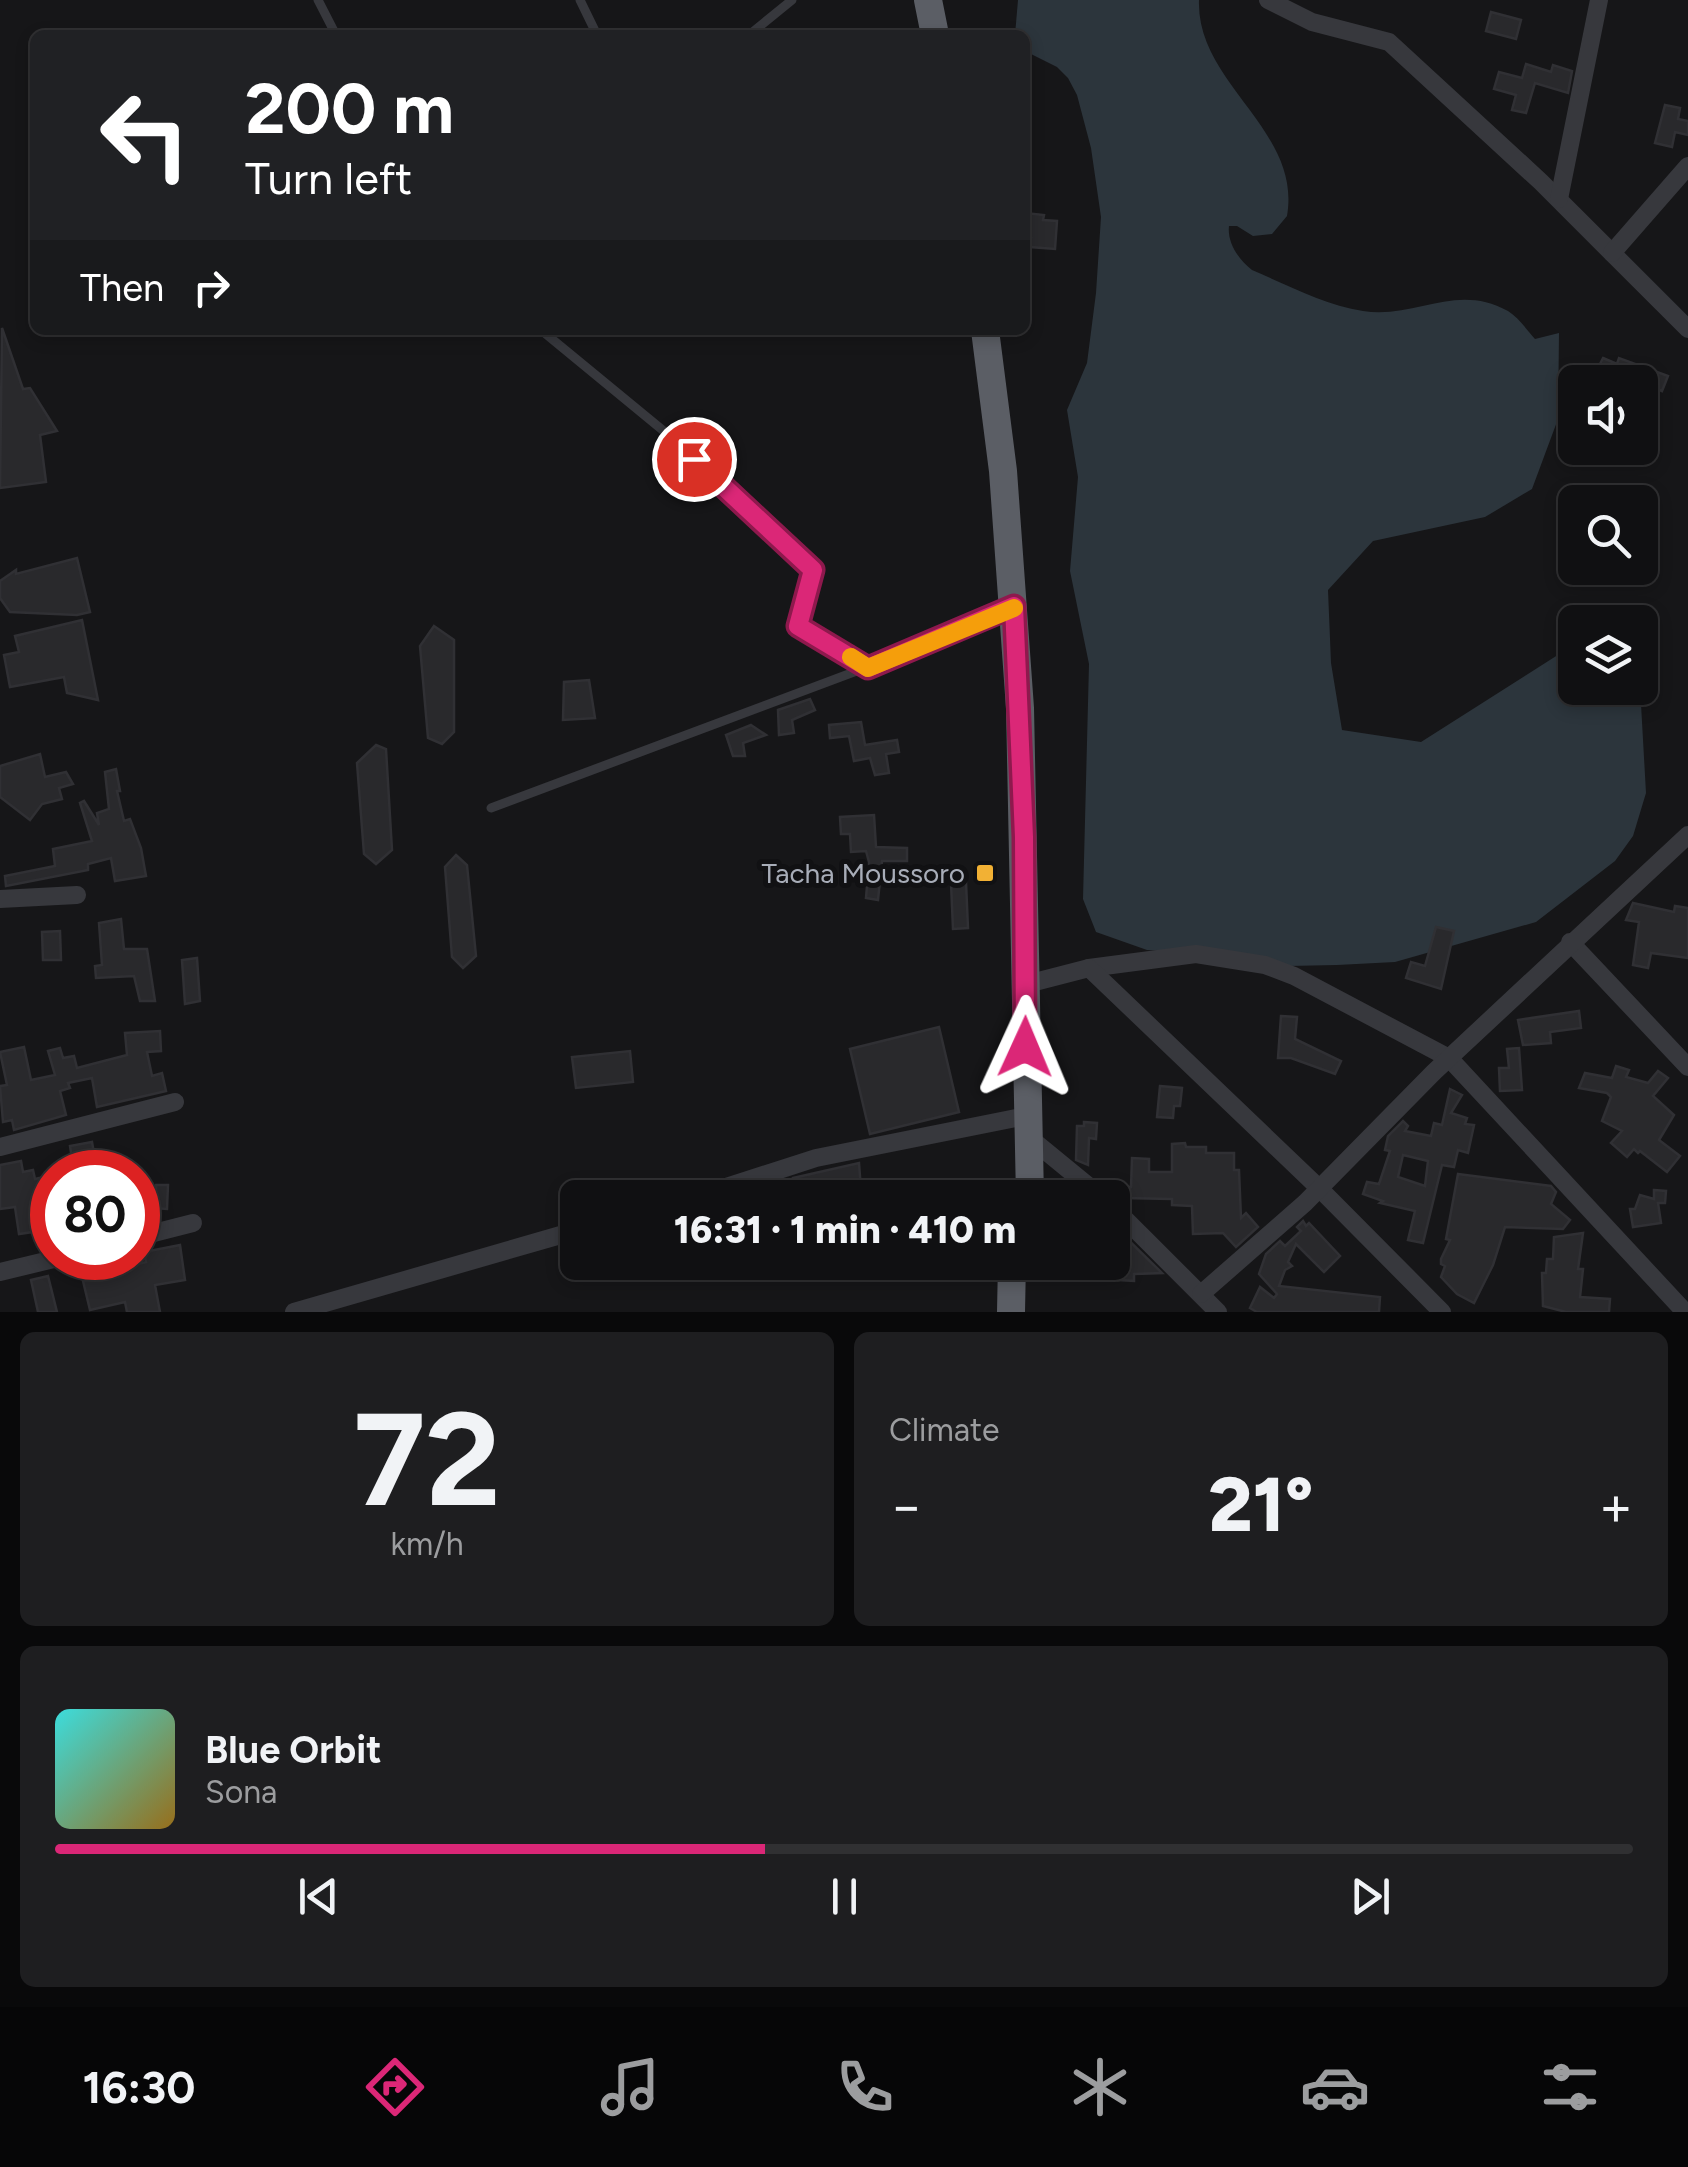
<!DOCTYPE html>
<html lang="en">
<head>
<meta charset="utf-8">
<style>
  :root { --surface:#101012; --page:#1e1e20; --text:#f1f3f6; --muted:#9c9d9f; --line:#303032; --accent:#db2777 }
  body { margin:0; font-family:Figtree,sans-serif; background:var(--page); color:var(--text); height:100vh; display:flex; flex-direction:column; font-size:38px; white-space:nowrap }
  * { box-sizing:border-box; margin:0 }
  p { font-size:32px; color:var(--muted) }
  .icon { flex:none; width:55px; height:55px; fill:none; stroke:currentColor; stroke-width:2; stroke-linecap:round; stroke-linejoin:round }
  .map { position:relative; height:1312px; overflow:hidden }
  .sheet { display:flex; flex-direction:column; gap:20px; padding:20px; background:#09090a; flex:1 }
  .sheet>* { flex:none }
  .top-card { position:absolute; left:30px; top:30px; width:1000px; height:305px; border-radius:15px; box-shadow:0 5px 15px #0003,0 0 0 2px var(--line); background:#202124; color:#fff; overflow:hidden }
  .controls { position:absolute; left:1558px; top:365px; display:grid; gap:20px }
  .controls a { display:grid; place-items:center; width:100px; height:100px; border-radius:15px; background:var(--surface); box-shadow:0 5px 15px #0003,0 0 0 2px var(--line); font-size:50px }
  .speed { position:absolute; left:30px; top:1150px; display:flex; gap:20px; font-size:50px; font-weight:700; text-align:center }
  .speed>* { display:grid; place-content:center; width:130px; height:130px; border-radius:50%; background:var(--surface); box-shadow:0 5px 15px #0003,0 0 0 2px var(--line); line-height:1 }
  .speed .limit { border:15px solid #d22; background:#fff; color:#111 }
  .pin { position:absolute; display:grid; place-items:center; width:85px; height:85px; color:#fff; margin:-42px; border:5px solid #fff; border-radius:50%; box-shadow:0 2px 10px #0007 }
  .me { position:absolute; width:110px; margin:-55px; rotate:1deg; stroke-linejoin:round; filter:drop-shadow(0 0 8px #0008) }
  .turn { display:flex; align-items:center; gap:35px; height:210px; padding:0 50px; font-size:45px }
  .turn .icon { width:130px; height:130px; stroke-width:2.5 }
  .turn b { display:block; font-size:70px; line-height:85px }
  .then { display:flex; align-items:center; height:95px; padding:0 50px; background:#0003; gap:20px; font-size:38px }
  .big { font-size:75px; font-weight:800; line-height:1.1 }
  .sheet .card { flex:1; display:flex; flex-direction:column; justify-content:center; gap:15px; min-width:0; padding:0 35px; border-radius:15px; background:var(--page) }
  .sheet .dial { align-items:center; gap:0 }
  .dial b { font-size:130px; line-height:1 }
  .song { display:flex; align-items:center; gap:30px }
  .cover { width:120px; height:120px; border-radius:15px; background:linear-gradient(135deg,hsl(180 70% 55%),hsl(40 70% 35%)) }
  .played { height:10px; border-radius:5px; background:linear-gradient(90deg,var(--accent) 45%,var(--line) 45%) }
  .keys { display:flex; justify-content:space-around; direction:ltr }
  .heat { display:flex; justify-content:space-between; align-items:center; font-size:55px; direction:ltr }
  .sheet .tiles { flex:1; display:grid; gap:20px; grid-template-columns:1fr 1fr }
  .card:last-child { grid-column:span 2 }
  .trip { position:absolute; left:560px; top:1180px; width:570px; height:100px; border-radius:15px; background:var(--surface); box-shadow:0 5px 15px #0003,0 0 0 2px var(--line); font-weight:800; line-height:100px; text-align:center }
  .tab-bar { display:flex; height:160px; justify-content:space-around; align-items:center; background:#060607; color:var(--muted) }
  .tab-bar .icon { width:70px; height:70px }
  .tab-bar .current { color:var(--accent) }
  .tab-bar b { font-size:45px; color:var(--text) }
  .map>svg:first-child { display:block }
  .water { fill:#2c353c }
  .building { fill:#29292c; stroke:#303034; stroke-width:2.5; fill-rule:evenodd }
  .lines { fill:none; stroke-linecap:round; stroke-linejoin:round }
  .service { stroke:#37383d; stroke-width:9 }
  .minor { stroke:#37383d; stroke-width:18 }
  .trunk { stroke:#5b5e65; stroke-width:28 }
  .route-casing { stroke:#8e194d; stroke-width:25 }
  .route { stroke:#db2777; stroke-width:18 }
  .slow { stroke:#f59e0b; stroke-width:18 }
  .poi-dot { fill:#f2b134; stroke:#111113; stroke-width:4 }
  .labels { text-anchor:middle; stroke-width:10; stroke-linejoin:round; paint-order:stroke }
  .poi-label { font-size:28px; fill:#a8adb8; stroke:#111113; text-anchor:end }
</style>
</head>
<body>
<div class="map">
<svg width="1688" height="1312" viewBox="0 0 1688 1312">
  <rect width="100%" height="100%" fill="#161618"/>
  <path class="water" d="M1018 0H1199C1196 84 1302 129 1287 216L1272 234 1253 236 1237 226H1229C1227 243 1239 260 1252 270 1287 285 1325 305 1363 311 1416 319 1456 282 1508 311 1518 317 1527 330 1535 339L1559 333 1558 419 1532 489 1485 517 1373 541 1328 590 1331 663 1342 730 1421 742 1575 644V688H1635L1641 704 1646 793 1633 836 1615 861 1536 922 1395 962 1337 965 1288 966 1203 953 1147 950 1096 932 1083 899 1089 664 1070 571 1078 477 1067 410 1087 363 1096 293 1101 217 1091 148 1077 95 1068 78 1057 67 1025 51V35H1015Z"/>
  <g class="building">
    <path d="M1491 12 1521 20 1516 39 1486 31Z"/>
    <path d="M1526 64 1551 72 1553 65 1572 71 1568 93 1535 83 1526 113 1512 110 1516 95 1494 89 1499 72 1522 78Z"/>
    <path d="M1665 105 1680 108 1678 119 1688 121V135L1675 132 1672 147 1655 143Z"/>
    <path d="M1025 213 1044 215 1043 220 1057 221 1055 249 1030 247 1031 238 1025 237Z"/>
    <path d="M2 328 23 389 30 388 57 431 40 435 46 482 0 488Z"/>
    <path d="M1603 358 1617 364 1619 358 1668 376 1662 391 1640 382H1591Z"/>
    <path d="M77 558 90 612 77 615 10 612 0 598V581L16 570V574Z"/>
    <path d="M82 620 98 700 67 693 64 677 10 687 4 655 19 652 15 636Z"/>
    <path d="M434 626 454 640V732L442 744 428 738 420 646Z"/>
    <path d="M589 680 595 718 563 720 564 682Z"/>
    <path d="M810 699 815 710 792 720 794 733 779 735 778 710Z"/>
    <path d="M861 722 865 745 897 740 899 752 886 754 889 773 875 775 870 758 854 761 849 736 830 738 829 725Z"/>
    <path d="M751 725 766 735 743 743 745 756H733L726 735Z"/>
    <path d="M376 745 386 749 392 850 376 864 364 854 357 763Z"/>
    <path d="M40 754 45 777 66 772 73 784 59 788 62 799 42 804 30 820 0 797V766Z"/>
    <path d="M116 769 120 791H117L124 821 130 819 141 848 146 876 115 881 111 858 88 864V870L6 886 5 876 55 866 53 849 92 841 80 803 84 801 99 825 97 813 109 809 105 772Z"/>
    <path d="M874 815 876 847 907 848V861H882L878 900 866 898 869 862 866 851 851 852 850 834H841L840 817Z"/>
    <path d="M456 855 467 865 476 956 463 968 452 957 445 867Z"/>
    <path d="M966 882 968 928 953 929 951 883Z"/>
    <path d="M1633 903 1674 912 1675 906 1688 908V958L1651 953 1648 968 1633 965 1639 922 1626 920Z"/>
    <path d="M121 919 124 949H147L155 1001H140L134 976 96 978 95 966 102 965 99 923Z"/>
    <path d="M1436 927 1454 931 1441 989 1406 978 1411 962 1425 966Z"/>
    <path d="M60 931 61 960H43L42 932Z"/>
    <path d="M197 958 200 1001 185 1004 182 960Z"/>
    <path d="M1579 1011 1581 1028 1550 1032 1551 1043 1523 1045 1518 1020Z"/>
    <path d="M1281 1016 1297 1017 1295 1039 1341 1061 1335 1074 1291 1058H1278Z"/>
    <path d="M939 1027 959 1112 870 1134 850 1049Z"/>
    <path d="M160 1031 161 1051 147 1052 152 1076 162 1073 166 1091 97 1107 92 1078 68 1083 70 1088 60 1091 66 1115 14 1130 12 1120 3 1122 0 1086 7 1085 0 1052 24 1047 31 1080 55 1075 48 1051 60 1048 63 1058 74 1056 77 1068 127 1055 125 1033Z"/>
    <path d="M1519 1048 1522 1090 1500 1091 1499 1068H1509L1507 1049Z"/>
    <path d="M630 1051 633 1082 576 1088 572 1057Z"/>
    <path d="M1616 1066 1629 1070 1626 1077 1648 1083 1658 1071 1668 1078 1653 1096 1674 1115 1659 1140 1680 1156 1667 1172 1640 1151 1638 1153 1634 1149 1627 1157 1611 1143 1622 1131 1602 1121 1611 1097 1607 1093 1579 1088 1585 1073 1612 1078Z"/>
    <path d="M1160 1086 1182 1088 1180 1106H1174L1173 1118 1157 1117Z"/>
    <path d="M1450 1089 1462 1095 1451 1113 1467 1118 1465 1124 1474 1125 1468 1153 1458 1150 1454 1167 1442 1165 1423 1243 1408 1240 1415 1211 1380 1203 1383 1201 1363 1194 1367 1182 1379 1184 1390 1151 1385 1150 1388 1136 1403 1121 1408 1126 1405 1131 1431 1136 1434 1123 1442 1125ZM1403 1155 1428 1161 1425 1186 1398 1177Z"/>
    <path d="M1084 1122 1097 1123 1096 1139 1089 1138 1088 1165 1076 1160 1077 1126H1084Z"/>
    <path d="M92 1142 96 1165 121 1160 124 1172H74L70 1146Z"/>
    <path d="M1185 1143 1186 1147H1206V1153H1234V1170H1239L1241 1218 1246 1213 1258 1227 1236 1247 1223 1233 1193 1234 1192 1206 1172 1205V1199L1123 1198 1122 1187H1131L1132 1158 1149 1159V1172H1172V1144Z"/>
    <path d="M21 1161 23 1172 33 1170 35 1179 52 1175V1246L45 1248 40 1231 19 1234 15 1207 0 1209V1165Z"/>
    <path d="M859 1163 861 1190 795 1195 793 1178Z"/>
    <path d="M1458 1174 1551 1186 1556 1192 1551 1204 1570 1220 1563 1229 1505 1227 1493 1265 1474 1303 1457 1294 1441 1277 1445 1266 1441 1264V1259L1450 1240 1446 1239Z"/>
    <path d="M156 1185H168L167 1209 138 1207V1193L156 1194Z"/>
    <path d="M1654 1190 1666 1191 1665 1203H1658L1661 1223 1633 1227 1630 1209H1635L1640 1195 1654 1199Z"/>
    <path d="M1303 1221 1306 1226 1309 1223 1340 1256 1324 1272 1296 1244 1288 1262 1292 1266 1285 1270 1279 1286 1380 1297 1379 1312H1257L1250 1308 1260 1287 1274 1298 1277 1294 1259 1274 1266 1254 1280 1241 1285 1246 1301 1231 1297 1227Z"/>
    <path d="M1112 1224 1162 1273 1134 1274V1281L1118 1280 1120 1249H1112Z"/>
    <path d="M1583 1233 1578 1269H1583L1580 1297 1610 1299 1609 1312H1566L1543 1306 1542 1273H1546L1547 1259H1553L1554 1237Z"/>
    <path d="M180 1245 185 1280 155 1285 160 1312H127L125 1302 90 1310 83 1281 131 1270 130 1266 146 1262 144 1252Z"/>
    <path d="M48 1276 57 1312H38L31 1280Z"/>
  </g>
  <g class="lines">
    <g class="service">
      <path d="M318 0 336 35"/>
      <path d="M580 0 597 35"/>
      <path d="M749 35 792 0"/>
      <path d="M541 330 671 437 813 570 798 626 868 667"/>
      <path d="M491 808 910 651 1011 607"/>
    </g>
    <g class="minor">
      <path d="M1268 0 1312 22 1389 42 1541 182 1688 329"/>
      <path d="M1559 199 1599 0"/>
      <path d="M1612 253 1688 166"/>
      <path d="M0 899 77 895"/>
      <path d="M1570 942 1688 1067"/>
      <path d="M1089 968 1196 954 1265 965 1294 976 1449 1058 1685 1312"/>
      <path d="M1027 984 1089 968 1318 1187 1442 1312"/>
      <path d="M1031 1139 1103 1198"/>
      <path d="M0 1147 175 1102"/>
      <path d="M692 1198 816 1158 1016 1118"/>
      <path d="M1112 1206 1218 1312"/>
      <path d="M138 1237 193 1223"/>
      <path d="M0 1272 58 1258"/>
      <path d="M1201 1294 1305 1203 1434 1072 1688 835"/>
      <path d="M294 1312 578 1230"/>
    </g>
    <g class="trunk">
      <path d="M928 0 935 35"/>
      <path d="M985 330 1003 471 1020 708 1030 1198"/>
      <path d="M1011 1312 1012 1262"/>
    </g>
  </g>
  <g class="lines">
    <defs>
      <path id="route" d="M694 459 813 570 798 626 868 668 1014 606 1024 837 1025 1047"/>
    </defs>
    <use href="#route" class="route-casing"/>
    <use href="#route" class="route"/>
    <path class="slow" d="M851 657 868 668 1014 608"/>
  </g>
  <rect class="poi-dot" x="975" y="863" width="20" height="20" rx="5"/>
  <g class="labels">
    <g class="poi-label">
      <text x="965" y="883">Tacha Moussoro</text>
    </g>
  </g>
</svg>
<div class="controls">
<a><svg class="icon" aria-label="sound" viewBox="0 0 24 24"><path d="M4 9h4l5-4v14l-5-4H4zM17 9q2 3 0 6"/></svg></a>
<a><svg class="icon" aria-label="search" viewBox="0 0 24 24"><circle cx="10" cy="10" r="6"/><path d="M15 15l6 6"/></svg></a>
<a><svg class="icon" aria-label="layers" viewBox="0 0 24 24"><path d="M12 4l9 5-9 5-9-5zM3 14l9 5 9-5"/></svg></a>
</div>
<div class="speed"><div class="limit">80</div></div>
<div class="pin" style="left:694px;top:459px;background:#d93025"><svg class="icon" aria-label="arrive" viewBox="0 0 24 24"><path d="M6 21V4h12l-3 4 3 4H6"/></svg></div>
<svg class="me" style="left:1025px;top:1047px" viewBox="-20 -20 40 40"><path d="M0-17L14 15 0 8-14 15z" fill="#db2777" stroke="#fff" stroke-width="4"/></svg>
<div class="trip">16:31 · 1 min · 410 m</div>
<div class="top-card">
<div class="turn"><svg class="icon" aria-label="left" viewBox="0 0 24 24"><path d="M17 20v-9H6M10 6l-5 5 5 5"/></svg><div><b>200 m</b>Turn left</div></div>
<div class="then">Then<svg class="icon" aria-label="right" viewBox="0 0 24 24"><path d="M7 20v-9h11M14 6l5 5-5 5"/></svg></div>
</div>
</div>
<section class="sheet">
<div class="tiles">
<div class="card dial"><b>72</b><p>km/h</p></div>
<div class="card"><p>Climate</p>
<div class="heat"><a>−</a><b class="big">21°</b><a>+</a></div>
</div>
<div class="card">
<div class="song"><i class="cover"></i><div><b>Blue Orbit</b><p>Sona</p></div></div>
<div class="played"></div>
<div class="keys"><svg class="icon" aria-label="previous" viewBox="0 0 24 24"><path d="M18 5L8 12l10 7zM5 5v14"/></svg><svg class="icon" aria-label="pause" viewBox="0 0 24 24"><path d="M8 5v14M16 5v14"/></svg><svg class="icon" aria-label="next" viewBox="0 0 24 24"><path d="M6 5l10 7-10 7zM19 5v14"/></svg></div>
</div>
</div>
</section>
<nav class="tab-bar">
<b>16:30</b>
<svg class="icon current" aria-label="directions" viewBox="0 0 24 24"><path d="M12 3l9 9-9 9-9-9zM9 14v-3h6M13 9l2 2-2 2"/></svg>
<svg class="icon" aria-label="music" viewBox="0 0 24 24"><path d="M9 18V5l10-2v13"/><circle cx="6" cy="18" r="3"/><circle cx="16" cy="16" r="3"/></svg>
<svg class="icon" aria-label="phone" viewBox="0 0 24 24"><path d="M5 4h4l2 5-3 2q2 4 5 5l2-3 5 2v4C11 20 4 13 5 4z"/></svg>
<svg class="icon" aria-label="climate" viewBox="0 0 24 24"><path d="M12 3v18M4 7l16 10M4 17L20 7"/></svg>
<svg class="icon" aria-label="car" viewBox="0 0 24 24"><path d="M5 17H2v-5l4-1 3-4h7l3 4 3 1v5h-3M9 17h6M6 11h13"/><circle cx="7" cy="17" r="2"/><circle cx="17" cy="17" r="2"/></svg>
<svg class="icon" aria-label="filters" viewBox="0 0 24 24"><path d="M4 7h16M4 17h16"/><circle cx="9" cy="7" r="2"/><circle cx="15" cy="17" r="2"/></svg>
</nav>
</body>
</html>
